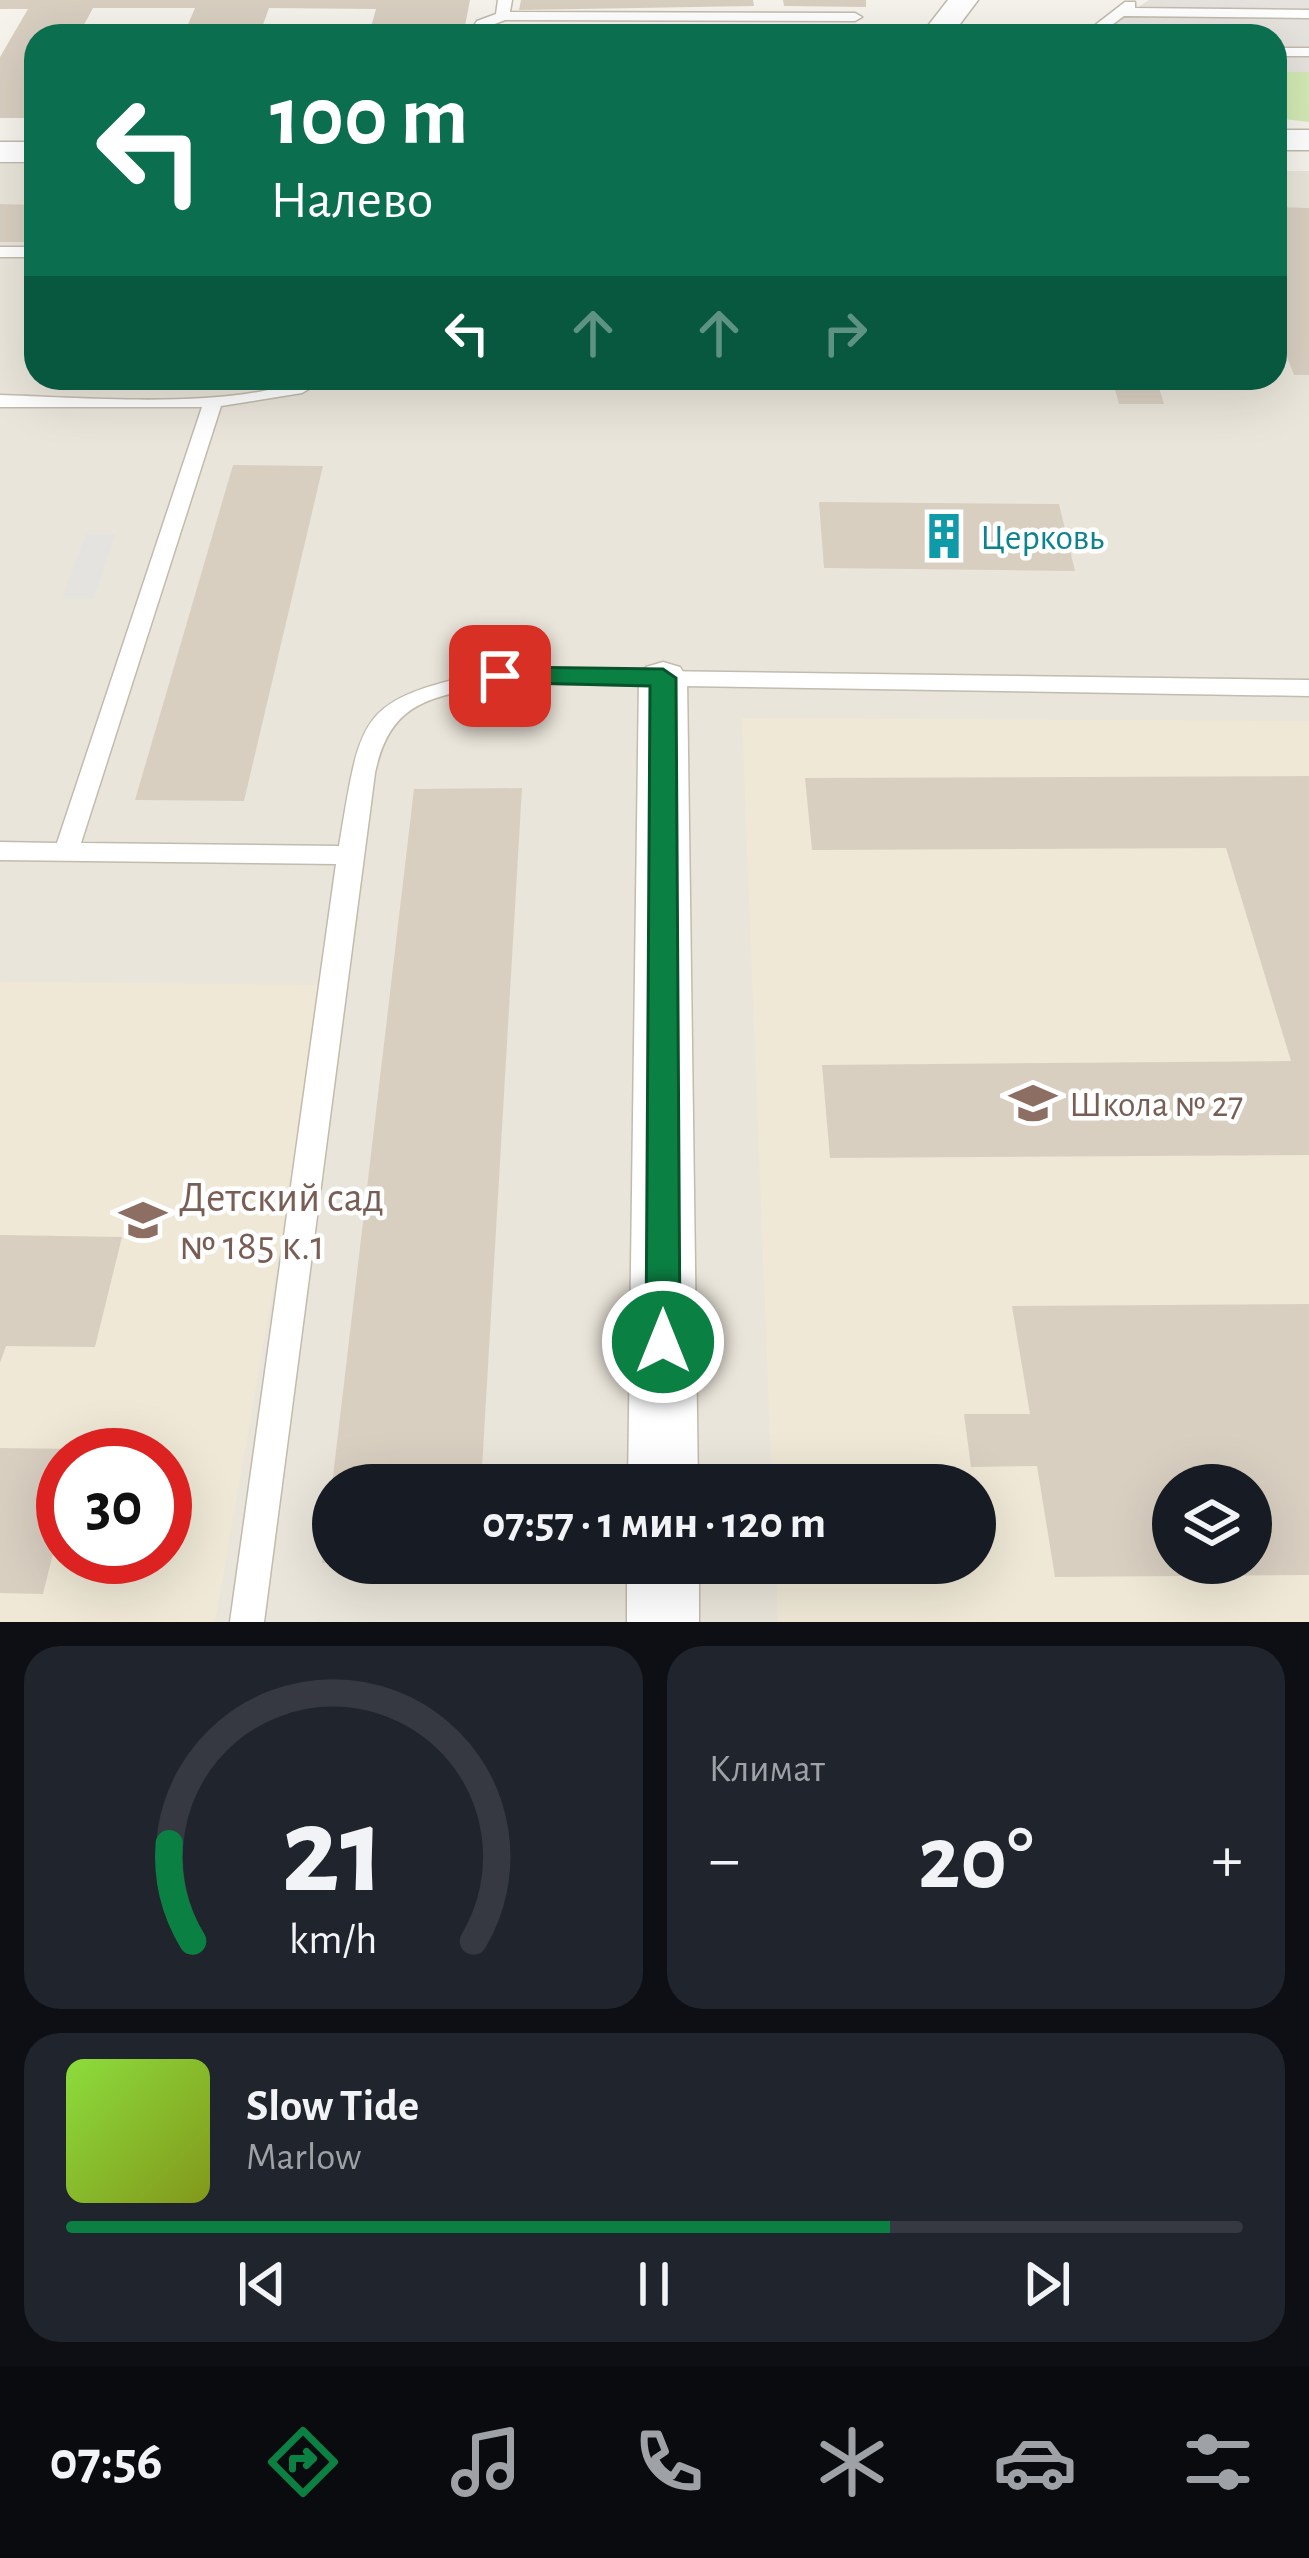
<!DOCTYPE html>
<html lang="ru">
<head>
<meta charset="utf-8">
<style>
  :root { --surface:#171b24; --page:#20242c; --text:#f1f3f6; --muted:#9ea1a6; --line:#363941; --accent:#0b8043 }
  body { margin:0; font-family:"Alegreya Sans",sans-serif; background:var(--page); color:var(--text); height:100vh; display:flex; flex-direction:column; font-size:45px; white-space:nowrap }
  * { box-sizing:border-box; margin:0 }
  p { font-size:39px; color:var(--muted) }
  .icon { flex:none; width:66px; height:66px; fill:none; stroke:currentColor; stroke-width:2; stroke-linecap:round; stroke-linejoin:round }
  .map { position:relative; height:1622px; overflow:hidden }
  .side { display:flex; flex-direction:column; gap:24px; padding:24px; background:#0d0f14; flex:1 }
  .side>* { flex:none }
  .hud { position:absolute; left:24px; top:24px; width:1263px; height:366px; border-radius:36px; box-shadow:0 12px 48px #0002; background:#0b6e4f; color:#fff; overflow:hidden }
  .controls { position:absolute; left:1152px; top:1464px; display:grid; gap:24px }
  .controls a { display:grid; place-items:center; width:120px; height:120px; border-radius:50%; background:var(--surface); box-shadow:0 12px 48px #0002; font-size:60px }
  .speed { position:absolute; left:36px; top:1428px; display:flex; gap:24px; font-size:60px; font-weight:700; text-align:center }
  .speed>* { display:grid; place-content:center; width:156px; height:156px; border-radius:50%; background:var(--surface); box-shadow:0 12px 48px #0002; line-height:1 }
  .speed .limit { border:18px solid #d22; background:#fff; color:#111 }
  .pin { position:absolute; display:grid; place-items:center; width:102px; height:102px; color:#fff; margin:-51px; border-radius:24px; box-shadow:0 6px 18px #0006 }
  .me { position:absolute; width:132px; margin:-66px; rotate:0deg; stroke-linejoin:round; filter:drop-shadow(0 0 9px #0008) }
  .turn { display:flex; align-items:center; gap:42px; height:252px; padding:0 48px; font-size:54px }
  .turn .icon { width:156px; height:156px; stroke-width:2.5 }
  .turn b { display:block; font-size:84px; line-height:102px }
  .lanes { display:flex; align-items:center; height:114px; padding:0 48px; background:#0003; justify-content:center; gap:60px; direction:ltr }
  .lanes .off { opacity:.35 }
  .big { font-size:90px; font-weight:700; line-height:1.1 }
  .side .tile { flex:1; display:flex; flex-direction:column; justify-content:center; gap:18px; min-width:0; padding:0 42px; border-radius:36px; background:var(--page) }
  .side .dial { align-items:center; gap:0 }
  .dial svg { height:312px; overflow:visible; fill:none; stroke:var(--line); stroke-width:7; stroke-linecap:round; text-anchor:middle }
  .dial text { fill:var(--text); stroke:none }
  .song { display:flex; align-items:center; gap:36px }
  .cover { width:144px; height:144px; border-radius:18px; background:linear-gradient(135deg,hsl(90 70% 55%),hsl(70 70% 35%)) }
  .played { height:12px; border-radius:6px; background:linear-gradient(90deg,var(--accent) 70%,var(--line) 70%) }
  .keys { display:flex; justify-content:space-around; direction:ltr }
  .heat { display:flex; justify-content:space-between; align-items:center; font-size:66px; direction:ltr }
  .side .tiles { flex:1; display:grid; gap:24px; grid-template-columns:1fr 1fr }
  .tile:last-child { grid-column:span 2 }
  .trip { position:absolute; left:312px; top:1464px; width:684px; height:120px; border-radius:60px; background:var(--surface); box-shadow:0 12px 48px #0002; font-weight:700; line-height:120px; text-align:center }
  .tabs { display:flex; height:192px; justify-content:space-around; align-items:center; background:#090b0e; color:var(--muted) }
  .tabs .icon { width:84px; height:84px }
  .tabs .active { color:var(--accent) }
  .tabs b { font-size:54px; color:var(--text) }
  .map>svg:first-child { display:block }
  .residential { fill:#eae5da; fill-rule:evenodd }
  .industrial { fill:#e6e2dd }
  .education { fill:#efe8d6; fill-rule:evenodd }
  .green { fill:#d2eab5 }
  .parking { fill:#e5e3e0 }
  .building { fill:#d8cfc1; fill-rule:evenodd }
  .lines { fill:none; stroke-linecap:round; stroke-linejoin:round }
  .service-casing { stroke:#c2bbae; stroke-width:3 }
  .minor-casing { stroke:#c2bbae; stroke-width:3 }
  .service { fill:#fff; fill-rule:evenodd }
  .minor { fill:#fff; fill-rule:evenodd }
  .route { fill:#0b8043; stroke:#07532c; stroke-width:3 }
  .labels { text-anchor:middle; stroke-width:9; stroke-linejoin:round; paint-order:stroke }
  .culture-label { font-size:36px; fill:#0d838f; stroke:#fff; text-anchor:start }
  .education-label { font-size:36px; fill:#785e54; stroke:#fff; text-anchor:start }
  .near-education-label { font-size:42px; fill:#785e54; stroke:#fff; text-anchor:start }
</style>
</head>
<body>
<div class="map">
<svg width="1309" height="1622" viewBox="0 0 1309 1622">
  <rect width="100%" height="100%" fill="#f6f3ec"/>
  <path class="residential" d="M0 164H36V378H1275V171H1309V1622H0ZM63 1455H165V1557H63ZM333 1485H975V1563H333ZM1173 1485H1251V1563H1173Z"/>
  <path class="industrial" d="M1149 0H1309V72H1275V36H1093Z"/>
  <g class="education">
    <path d="M742 718 1309 721V1622H778L776 1563H975V1485H772ZM1173 1485H1251V1563H1173Z"/>
    <path d="M0 982 326 985 215 1622H0ZM63 1455H165V1557H63Z"/>
  </g>
  <path class="green" d="M1275 72H1309V122L1275 118Z"/>
  <path class="parking" d="M86 534H116L94 599H62Z"/>
  <g class="building">
    <path d="M0 0H470L463 36H338L341 27H371L376 9 269 8 259 36H183L195 8H93L78 36H36L34 118H0V57L28 9H0Z"/>
    <path d="M521 0H753L754 6 519 10Z"/>
    <path d="M783 0H866V7L784 6Z"/>
    <path d="M487 27 563 28 562 36H486Z"/>
    <path d="M697 27 852 29 853 36H696Z"/>
    <path d="M573 28H622L621 36H572Z"/>
    <path d="M0 204 36 205V242H0Z"/>
    <path d="M1275 207 1309 208V375H1294L1275 326Z"/>
    <path d="M1112 378H1156L1164 404H1119Z"/>
    <path d="M233 465 323 466 244 801 135 800Z"/>
    <path d="M819 502 1059 504 1075 571 824 568Z"/>
    <path d="M1309 776V1155L830 1158 822 1065 1291 1061 1226 848 812 850 805 778Z"/>
    <path d="M522 788 481 1485H332L414 789Z"/>
    <path d="M0 1235 122 1237 95 1347 6 1346 0 1363Z"/>
    <path d="M1309 1304V1575L1055 1577 1037 1466 971 1467 964 1414H1030L1012 1306ZM1173 1485H1251V1563H1173Z"/>
    <path d="M0 1448 79 1449 77 1455H63V1513L43 1594 0 1593Z"/>
    <path d="M330 1499 333 1563H322Z"/>
  </g>
  <g class="lines">
    <defs>
      <g id="service">
        <path d="M498 0H512L510 12 855 13 862 17 855 21 505 20 487 27 481 36H467L477 21 496 14Z"/>
        <path d="M1125 2H1135V8L1309 10V18L1124 16 1097 36H1081Z"/>
        <rect x="1275" y="48" width="34" height="8"/>
        <rect x="0" y="247" width="36" height="10"/>
        <path d="M304 378H327L302 393 221 406 81 843 339 846C362 707 359 700 500 669L1309 680V696L500 683C433 698 391 698 375 773L264 1622H230L336 864 0 860V842L57 843 202 407H0V395C77 397 238 411 304 378Z"/>
      </g>
      <g id="minor">
        <path d="M948 0H978L951 36H920Z"/>
        <rect x="1275" y="130" width="34" height="20"/>
        <rect x="0" y="142" width="36" height="20"/>
        <path d="M663 662 680 667 687 678 698 1485H628L639 678 646 667Z"/>
        <rect x="627" y="1563" width="72" height="59"/>
      </g>
    </defs>
    <use href="#service" class="service-casing"/>
    <use href="#minor" class="minor-casing"/>
    <use href="#service" class="service"/>
    <use href="#minor" class="minor"/>
  </g>
  <path class="route" d="M500 667 663 669 676 678 680 1342 675 1354 663 1359 651 1354 646 1342 650 686 491 682 487 676 491 670Z"/>
  <defs>
    <symbol id="building-bare" viewBox="-9 -9 18 18"><path d="M-4-6H4V6H1V3H-1V6H-4ZM-2.5-4.3h1.7v1.8h-1.7ZM.8-4.3h1.7v1.8H.8ZM-2.5-1h1.7V.8h-1.7ZM.8-1h1.7V.8H.8Z" fill="#0f9aa8" stroke="#fff" stroke-width="2.5" paint-order="stroke"/></symbol>
    <symbol id="school-bare" viewBox="-9 -9 18 18"><path d="M0-5L7-2L0 1L-7-2ZM-4 1L0 2.5L4 1V4Q0 6-4 4Z" fill="#8d6e63" stroke="#fff" stroke-width="2.5" paint-order="stroke"/></symbol>
  </defs>
  <g fill-rule="evenodd">
    <use href="#building-bare" x="911" y="503" width="66" height="66"/>
    <use href="#school-bare" x="1000" y="1070" width="66" height="66"/>
    <use href="#school-bare" x="110" y="1187" width="66" height="66"/>
  </g>
  <g class="labels">
    <g class="culture-label">
      <text x="980" y="549">Церковь</text>
    </g>
    <g class="education-label">
      <text x="1069" y="1116">Школа № 27</text>
    </g>
    <g class="near-education-label">
      <text x="179" y="1211">Детский сад<tspan x="179" dy="48">№ 185 к.1</tspan></text>
    </g>
  </g>
</svg>
<div class="controls">
<a><svg class="icon" aria-label="layers" viewBox="0 0 24 24"><path d="M12 4l9 5-9 5-9-5zM3 14l9 5 9-5"/></svg></a>
</div>
<div class="speed"><div class="limit">30</div></div>
<div class="pin" style="left:500px;top:676px;background:#d93025"><svg class="icon" aria-label="arrive" viewBox="0 0 24 24"><path d="M6 21V4h12l-3 4 3 4H6"/></svg></div>
<svg class="me" style="left:663px;top:1342px" viewBox="-20 -20 40 40"><circle r="17" fill="#0b8043" stroke="#fff" stroke-width="3"/><path d="M0-11L8 9 0 5-8 9z" fill="#fff"/></svg>
<div class="trip">07:57 · 1 мин · 120 m</div>
<div class="hud">
<div class="turn"><svg class="icon" aria-label="left" viewBox="0 0 24 24"><path d="M17 20v-9H6M10 6l-5 5 5 5"/></svg><div><b>100 m</b>Налево</div></div>
<div class="lanes"><svg class="icon" aria-label="left" viewBox="0 0 24 24"><path d="M17 20v-9H6M10 6l-5 5 5 5"/></svg><svg class="icon off" aria-label="ahead" viewBox="0 0 24 24"><path d="M12 20V5M6 11l6-6 6 6"/></svg><svg class="icon off" aria-label="ahead" viewBox="0 0 24 24"><path d="M12 20V5M6 11l6-6 6 6"/></svg><svg class="icon off" aria-label="right" viewBox="0 0 24 24"><path d="M7 20v-9h11M14 6l5 5-5 5"/></svg></div>
</div>
</div>
<section class="side">
<div class="tiles">
<div class="tile dial"><svg viewBox="0 0 100 80">
<path d="M14 69A42 42 0 1 1 86 69"/>
<path d="M14 69A42 42 0 0 1 8 44" stroke="#0b8043"/>
<text x="50" y="56" font-size="32" font-weight="700">21</text>
<text x="50" y="72" font-size="11">km/h</text>
</svg></div>
<div class="tile"><p>Климат</p>
<div class="heat"><a>−</a><b class="big">20°</b><a>+</a></div>
</div>
<div class="tile">
<div class="song"><i class="cover"></i><div><b>Slow Tide</b><p>Marlow</p></div></div>
<div class="played"></div>
<div class="keys"><svg class="icon" aria-label="previous" viewBox="0 0 24 24"><path d="M18 5L8 12l10 7zM5 5v14"/></svg><svg class="icon" aria-label="pause" viewBox="0 0 24 24"><path d="M8 5v14M16 5v14"/></svg><svg class="icon" aria-label="next" viewBox="0 0 24 24"><path d="M6 5l10 7-10 7zM19 5v14"/></svg></div>
</div>
</div>
</section>
<nav class="tabs">
<b>07:56</b>
<svg class="icon active" aria-label="directions" viewBox="0 0 24 24"><path d="M12 3l9 9-9 9-9-9zM9 14v-3h6M13 9l2 2-2 2"/></svg>
<svg class="icon" aria-label="music" viewBox="0 0 24 24"><path d="M9 18V5l10-2v13"/><circle cx="6" cy="18" r="3"/><circle cx="16" cy="16" r="3"/></svg>
<svg class="icon" aria-label="phone" viewBox="0 0 24 24"><path d="M5 4h4l2 5-3 2q2 4 5 5l2-3 5 2v4C11 20 4 13 5 4z"/></svg>
<svg class="icon" aria-label="climate" viewBox="0 0 24 24"><path d="M12 3v18M4 7l16 10M4 17L20 7"/></svg>
<svg class="icon" aria-label="car" viewBox="0 0 24 24"><path d="M5 17H2v-5l4-1 3-4h7l3 4 3 1v5h-3M9 17h6M6 11h13"/><circle cx="7" cy="17" r="2"/><circle cx="17" cy="17" r="2"/></svg>
<svg class="icon" aria-label="filters" viewBox="0 0 24 24"><path d="M4 7h16M4 17h16"/><circle cx="9" cy="7" r="2"/><circle cx="15" cy="17" r="2"/></svg>
</nav>
</body>
</html>
